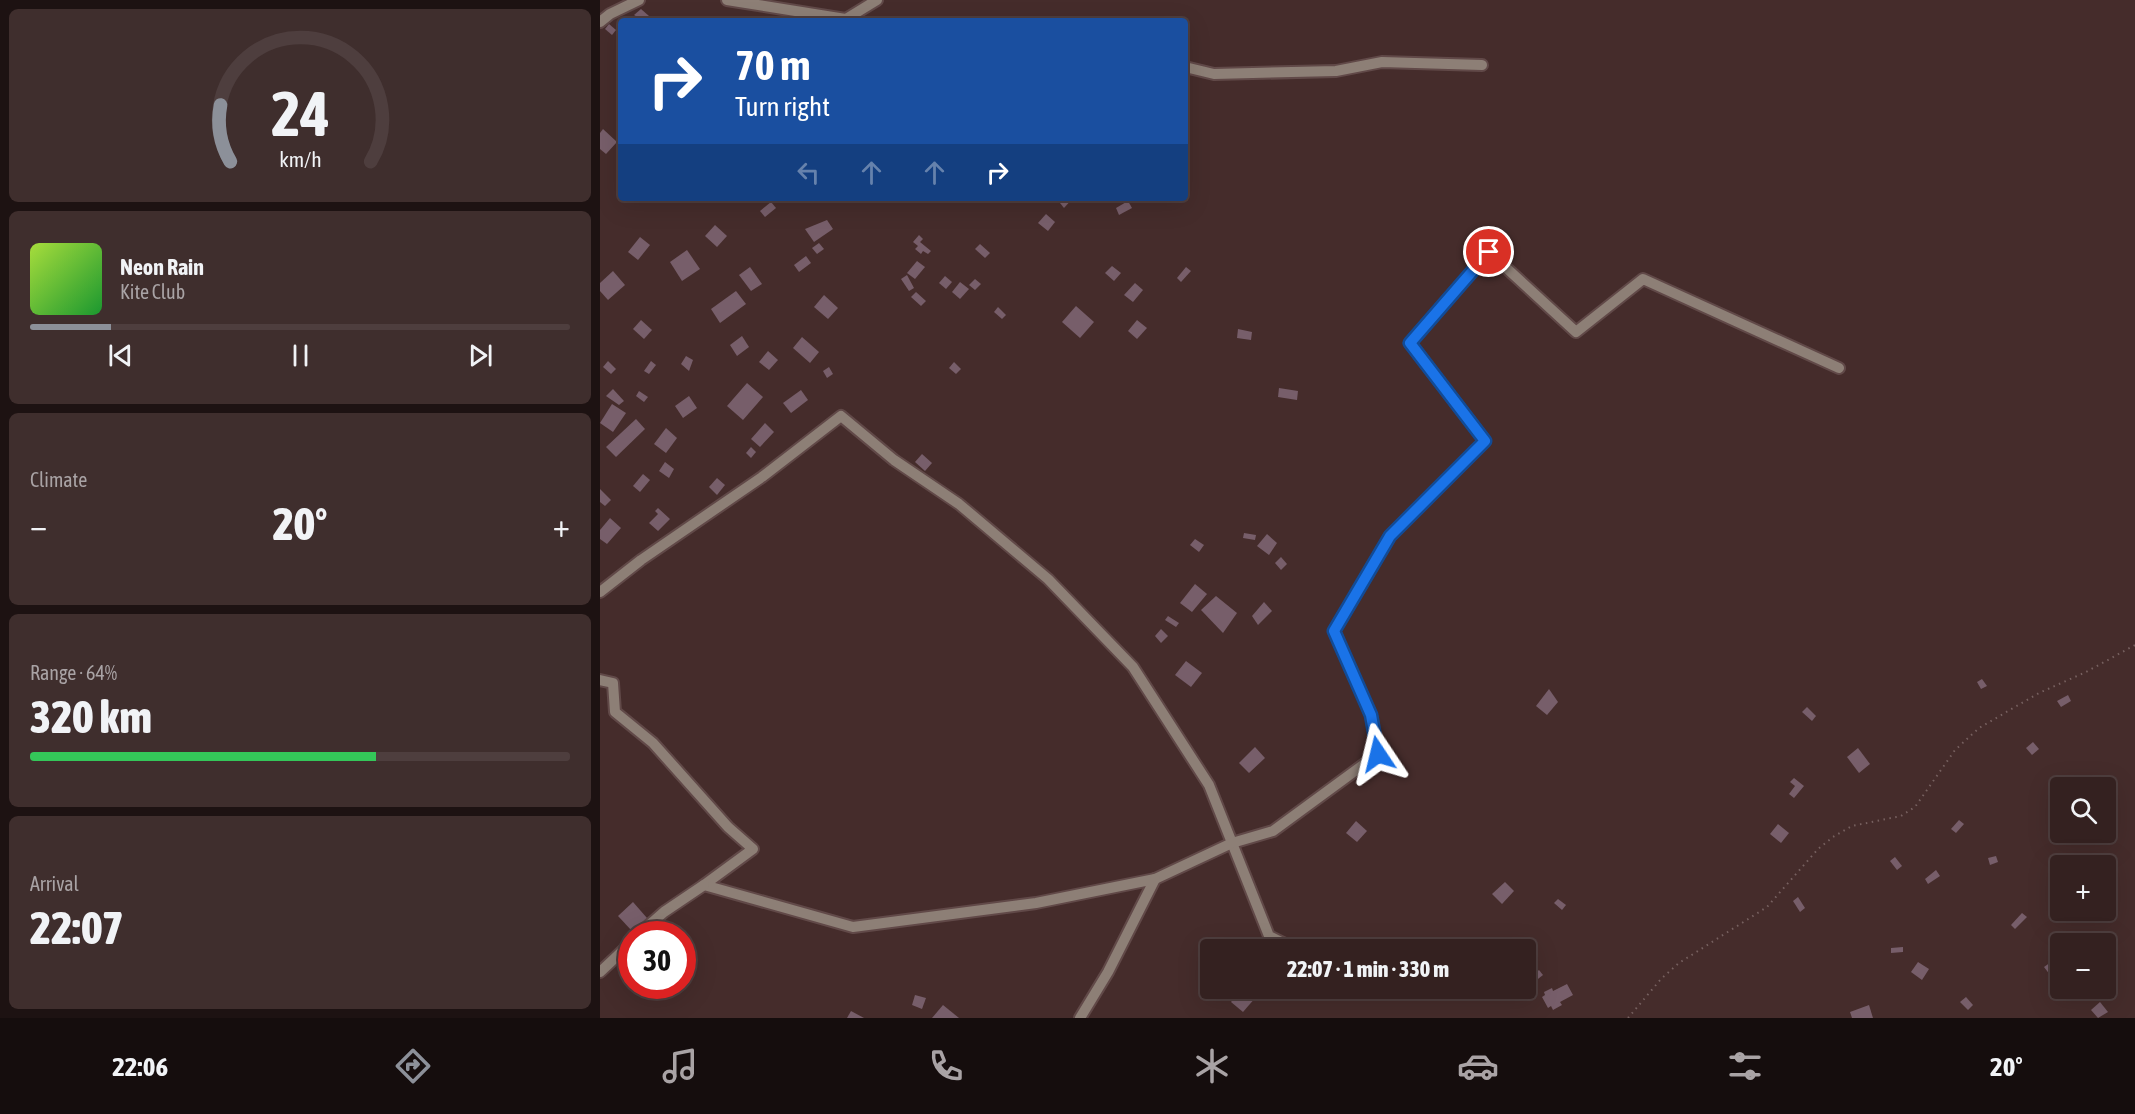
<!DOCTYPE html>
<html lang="en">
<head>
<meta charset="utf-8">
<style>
  :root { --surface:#342120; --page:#3f2e2d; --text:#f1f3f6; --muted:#a9a3a5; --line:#4e3e3e; --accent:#8c9099 }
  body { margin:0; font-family:"Asap Condensed",sans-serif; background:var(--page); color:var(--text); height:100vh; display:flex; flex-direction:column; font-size:22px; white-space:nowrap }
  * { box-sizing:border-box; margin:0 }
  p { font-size:20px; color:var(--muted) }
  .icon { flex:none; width:33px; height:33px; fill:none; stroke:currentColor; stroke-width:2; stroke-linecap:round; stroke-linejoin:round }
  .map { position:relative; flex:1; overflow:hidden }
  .details { display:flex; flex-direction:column; gap:9px; padding:9px; background:#1d1212; width:600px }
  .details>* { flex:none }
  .hud { position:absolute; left:18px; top:18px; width:570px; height:183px; border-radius:6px; box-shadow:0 6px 24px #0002,0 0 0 2px var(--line); background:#1a4fa0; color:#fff; overflow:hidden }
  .fabs { position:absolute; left:1450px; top:777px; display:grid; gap:12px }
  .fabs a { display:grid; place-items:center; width:66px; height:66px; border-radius:6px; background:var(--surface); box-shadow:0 6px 24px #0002,0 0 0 2px var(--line); font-size:30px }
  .speed { position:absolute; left:18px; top:921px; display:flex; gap:12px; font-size:30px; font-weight:700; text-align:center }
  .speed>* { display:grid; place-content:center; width:78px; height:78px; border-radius:50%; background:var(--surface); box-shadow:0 6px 24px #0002,0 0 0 2px var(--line); line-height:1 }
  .speed .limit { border:9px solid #d22; background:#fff; color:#111 }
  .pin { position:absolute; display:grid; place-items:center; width:51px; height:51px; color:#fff; margin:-26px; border:3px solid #fff; border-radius:50%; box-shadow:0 2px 6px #0007 }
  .me { position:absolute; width:66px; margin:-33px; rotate:350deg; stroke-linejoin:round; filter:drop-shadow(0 0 4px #0008) }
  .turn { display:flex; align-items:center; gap:21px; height:126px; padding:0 18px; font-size:27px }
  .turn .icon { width:78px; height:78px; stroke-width:2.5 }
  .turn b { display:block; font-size:42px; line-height:51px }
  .lanes { display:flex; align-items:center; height:57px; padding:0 18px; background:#0003; justify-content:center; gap:30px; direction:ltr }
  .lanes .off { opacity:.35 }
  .big { font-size:45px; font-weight:800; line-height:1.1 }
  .details .card { flex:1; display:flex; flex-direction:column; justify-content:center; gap:9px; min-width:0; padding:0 21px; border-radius:9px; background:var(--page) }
  .details .dial { align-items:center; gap:0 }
  .dial svg { height:156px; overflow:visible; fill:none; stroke:var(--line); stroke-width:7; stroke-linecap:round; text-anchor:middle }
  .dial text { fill:var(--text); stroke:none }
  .song { display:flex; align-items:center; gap:18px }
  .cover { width:72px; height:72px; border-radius:9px; background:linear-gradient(135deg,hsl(80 70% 55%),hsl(130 70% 35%)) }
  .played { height:6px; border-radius:3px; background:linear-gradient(90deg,var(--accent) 15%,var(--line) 15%) }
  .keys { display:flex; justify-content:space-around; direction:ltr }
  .heat { display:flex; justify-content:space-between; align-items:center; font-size:33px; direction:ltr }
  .charge { height:9px; border-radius:4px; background:linear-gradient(90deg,#34c759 64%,var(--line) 0) }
  .trip { position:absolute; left:600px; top:939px; width:336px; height:60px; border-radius:6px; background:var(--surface); box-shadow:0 6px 24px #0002,0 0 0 2px var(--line); font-weight:800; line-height:60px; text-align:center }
  .tab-bar { display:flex; height:96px; justify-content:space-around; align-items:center; background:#150d0d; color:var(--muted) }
  .tab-bar .icon { width:42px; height:42px }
  .tab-bar .selected { color:var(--accent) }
  .tab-bar b { font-size:27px; color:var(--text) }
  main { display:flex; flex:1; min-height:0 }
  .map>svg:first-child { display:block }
  .building { fill:#775e6a }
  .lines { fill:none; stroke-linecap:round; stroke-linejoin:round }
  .minor-casing { stroke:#614948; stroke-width:14 }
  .path { stroke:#776160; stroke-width:2; stroke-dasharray:1.5 4.5; stroke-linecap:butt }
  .minor { stroke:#8d7f76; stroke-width:10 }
  .route-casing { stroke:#114b97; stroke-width:15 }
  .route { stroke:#1a73e8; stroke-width:10 }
</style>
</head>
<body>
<main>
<section class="details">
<div class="card dial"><svg viewBox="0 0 100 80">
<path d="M14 69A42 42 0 1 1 86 69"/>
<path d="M14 69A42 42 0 0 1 9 40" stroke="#8c9099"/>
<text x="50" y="56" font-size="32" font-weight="700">24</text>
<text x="50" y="72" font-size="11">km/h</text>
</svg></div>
<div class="card">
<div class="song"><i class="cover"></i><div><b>Neon Rain</b><p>Kite Club</p></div></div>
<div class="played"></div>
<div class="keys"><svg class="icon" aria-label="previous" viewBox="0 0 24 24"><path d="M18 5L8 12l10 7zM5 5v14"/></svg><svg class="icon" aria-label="pause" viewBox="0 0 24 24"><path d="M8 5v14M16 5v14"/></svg><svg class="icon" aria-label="next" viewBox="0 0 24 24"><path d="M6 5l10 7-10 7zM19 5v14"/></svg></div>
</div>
<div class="card"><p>Climate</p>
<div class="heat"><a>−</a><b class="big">20°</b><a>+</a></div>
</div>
<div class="card"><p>Range · 64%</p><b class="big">320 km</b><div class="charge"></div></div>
<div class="card"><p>Arrival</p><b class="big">22:07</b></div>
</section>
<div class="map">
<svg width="1535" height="1018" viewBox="0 0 1535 1018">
  <rect width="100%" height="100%" fill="#452c2b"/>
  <g class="building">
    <path d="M41 9 49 16 44 21 34 15Z"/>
    <path d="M9 24 16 30 12 35 5 29Z"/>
    <path d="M3 129 17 142 6 154 0 149V133Z"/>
    <path d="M456 198H473L464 208Z"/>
    <path d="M528 201 532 208 519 215 516 208Z"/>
    <path d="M171 202 176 208 165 217 160 211Z"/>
    <path d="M446 214 455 222 448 231 438 223Z"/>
    <path d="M227 220 233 229 214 242 205 229Z"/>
    <path d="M115 225 127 236 117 247 105 236Z"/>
    <path d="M319 235 323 239 320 242 331 251 328 254 323 251 321 254 315 249 318 246 313 242Z"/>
    <path d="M40 237 50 245 38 260 28 252Z"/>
    <path d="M219 243 224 249 217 254 212 248Z"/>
    <path d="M380 244 390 253 385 258 375 249Z"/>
    <path d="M87 250 100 269 82 281 70 262Z"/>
    <path d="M206 256 211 263 199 272 194 265Z"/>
    <path d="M317 261 325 267 315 279 307 273Z"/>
    <path d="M512 266 521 273 514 281 505 273Z"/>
    <path d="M150 267 162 284 151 291 139 275Z"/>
    <path d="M586 267 591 271 581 282 577 278Z"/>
    <path d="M13 271 25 285 8 300 0 291V283Z"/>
    <path d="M307 275 314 288 309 291 301 279Z"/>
    <path d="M345 276 352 282 346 289 339 283Z"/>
    <path d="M375 279 381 284 375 290 369 285Z"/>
    <path d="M360 282 369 289 360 299 352 292Z"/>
    <path d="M535 283 543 290 533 302 524 295Z"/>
    <path d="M136 291 146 304 120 323 111 309Z"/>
    <path d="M316 292 326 301 321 306 311 297Z"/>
    <path d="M224 295 238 308 228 319 214 307Z"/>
    <path d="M476 306 494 322 480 338 462 322Z"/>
    <path d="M398 307 406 315 402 319 394 312Z"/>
    <path d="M41 320 52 330 44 339 33 329Z"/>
    <path d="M537 320 547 328 537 339 528 331Z"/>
    <path d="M638 329 652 332 651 340 637 338Z"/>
    <path d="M142 336 149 347 137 356 130 345Z"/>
    <path d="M202 337 219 352 210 363 193 348Z"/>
    <path d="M168 351 178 360 169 370 159 362Z"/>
    <path d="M86 356 93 360 89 371 81 364Z"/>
    <path d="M8 361 16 369 11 374 3 367Z"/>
    <path d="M51 361 56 365 49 374 44 371Z"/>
    <path d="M354 362 361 369 356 374 349 368Z"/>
    <path d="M229 367 233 374 227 378 223 371Z"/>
    <path d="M147 383 163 397 143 420 127 406Z"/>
    <path d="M679 388 698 391 697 400 678 397Z"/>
    <path d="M13 389 24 401 19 405 6 396Z"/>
    <path d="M201 390 208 400 191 413 183 403Z"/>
    <path d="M39 391 48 397 44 402 36 396Z"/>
    <path d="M89 396 97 408 83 418 75 406Z"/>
    <path d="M12 404 26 413 13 432 0 423Z"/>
    <path d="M36 419 45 429 16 457 6 447Z"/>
    <path d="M165 423 174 432 160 447 151 439Z"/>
    <path d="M66 428 77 438 66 453 54 444Z"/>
    <path d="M151 447 156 452 151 458 146 453Z"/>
    <path d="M322 454 332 463 325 471 315 462Z"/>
    <path d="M65 462 74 469 69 478 59 471Z"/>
    <path d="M43 474 50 480 40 492 33 486Z"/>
    <path d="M117 478 125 485 117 495 109 487Z"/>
    <path d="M0 489 11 500 5 506 0 502Z"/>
    <path d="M58 508 70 519 58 531 49 523 58 514 55 511Z"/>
    <path d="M10 518 21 528 7 544 0 539V530Z"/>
    <path d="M644 533 656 535 655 540 643 538Z"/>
    <path d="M667 534 677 543 669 555 657 546Z"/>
    <path d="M595 539 604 545 599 552 590 545Z"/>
    <path d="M681 557 687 564 681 570 675 563Z"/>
    <path d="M595 584 607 594 592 612 580 603Z"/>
    <path d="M616 596 637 613 623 633 601 610Z"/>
    <path d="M664 602 672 611 658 625 652 616Z"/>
    <path d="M568 616 579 623 576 627 565 620Z"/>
    <path d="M561 629 568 636 561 643 555 636Z"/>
    <path d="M586 661 602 673 591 687 575 675Z"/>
    <path d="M1382 679 1387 686 1381 689 1377 682Z"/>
    <path d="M949 689 958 702 947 715 936 706Z"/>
    <path d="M1468 695 1471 701 1461 707 1457 701Z"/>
    <path d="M1207 707 1216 716 1212 721 1202 712Z"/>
    <path d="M1433 742 1439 749 1432 755 1426 748Z"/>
    <path d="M655 747 665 758 649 773 639 763Z"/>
    <path d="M1258 748 1270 764 1259 773 1247 757Z"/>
    <path d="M1194 778 1204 786 1194 798 1189 794 1195 786 1190 782Z"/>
    <path d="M1359 820 1364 824 1356 833 1351 829Z"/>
    <path d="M756 821 767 831 757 842 746 833Z"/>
    <path d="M1178 824 1189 833 1181 843 1170 834Z"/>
    <path d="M1396 856 1398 862 1390 865 1388 858Z"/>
    <path d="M1295 857 1302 866 1297 870 1290 861Z"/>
    <path d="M1336 870 1340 876 1328 884 1325 879Z"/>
    <path d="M905 882 914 891 902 904 892 894Z"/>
    <path d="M1198 897 1205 908 1200 912 1193 901Z"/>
    <path d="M958 899 966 905 962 910 954 903Z"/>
    <path d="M33 902 47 918 32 931 18 916Z"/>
    <path d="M1422 913 1427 917 1415 929 1411 925Z"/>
    <path d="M55 927 62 934H47Z"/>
    <path d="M916 942 924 950H908Z"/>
    <path d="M1303 947V952L1291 953V948Z"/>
    <path d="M1318 962 1329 969 1322 980 1311 972Z"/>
    <path d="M1451 962 1461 975V980L1457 984 1444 967Z"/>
    <path d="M939 970 943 975 929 986 926 981Z"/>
    <path d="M967 984 973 995 960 1002 962 1005 953 1010 951 1006 948 1008 942 997 945 995 944 992 952 988 953 991Z"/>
    <path d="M642 988 656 997 643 1012 631 1002Z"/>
    <path d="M315 995 326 998 322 1009 312 1005Z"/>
    <path d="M1366 997 1373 1005 1368 1010 1360 1002Z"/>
    <path d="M1500 1002 1508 1012 1498 1018 1491 1010Z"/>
    <path d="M343 1005 359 1018H332Z"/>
    <path d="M1269 1005 1273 1018H1252L1250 1012Z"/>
    <path d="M251 1011 264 1018H247Z"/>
  </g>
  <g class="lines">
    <defs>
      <g id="minor">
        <path d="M127 0 258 21"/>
        <path d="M246 19 277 0"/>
        <path d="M0 22 10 14 39 0"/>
        <path d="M585 67 614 74 736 71 782 62 882 65"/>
        <path d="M0 592 41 560 162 477 241 416 294 460 359 504 448 579 533 667 609 785 669 936 697 950"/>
        <path d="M0 680 13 683 15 712 53 743 128 827 153 849 104 885 253 927 436 903 555 879 632 843 673 831 778 754 771 715 734 631 790 536 885 441 810 343 889 252 976 332 1043 279 1239 368"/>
        <path d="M39 934 64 912 104 885"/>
        <path d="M0 972 32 942"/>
        <path d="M778 988 779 989"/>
        <path d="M480 1018 508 972 555 879"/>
      </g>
    </defs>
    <use href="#minor" class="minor-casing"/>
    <path class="path" d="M1028 1018 1061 979 1079 963 1167 907 1218 849 1233 837 1252 826 1301 816 1315 807 1355 750 1379 728 1439 693 1486 672 1535 645"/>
    <use href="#minor" class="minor"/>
  </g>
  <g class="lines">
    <defs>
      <path id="route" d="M778 754 771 715 734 631 790 536 885 441 810 343 889 252"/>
    </defs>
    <use href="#route" class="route-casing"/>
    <use href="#route" class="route"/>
  </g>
</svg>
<div class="fabs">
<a><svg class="icon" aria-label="search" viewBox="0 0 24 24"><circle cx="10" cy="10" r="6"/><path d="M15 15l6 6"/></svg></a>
<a>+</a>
<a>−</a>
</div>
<div class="speed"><div class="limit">30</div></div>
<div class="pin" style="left:889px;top:252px;background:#d93025"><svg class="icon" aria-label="arrive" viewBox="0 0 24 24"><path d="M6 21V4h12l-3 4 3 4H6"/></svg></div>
<svg class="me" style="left:778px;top:754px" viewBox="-20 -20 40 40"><path d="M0-17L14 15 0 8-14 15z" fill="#1a73e8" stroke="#fff" stroke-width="4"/></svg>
<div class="trip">22:07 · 1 min · 330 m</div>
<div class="hud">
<div class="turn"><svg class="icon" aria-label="right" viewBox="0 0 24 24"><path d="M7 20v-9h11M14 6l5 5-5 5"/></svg><div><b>70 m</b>Turn right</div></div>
<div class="lanes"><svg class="icon off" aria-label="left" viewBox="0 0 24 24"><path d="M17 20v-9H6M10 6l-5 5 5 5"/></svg><svg class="icon off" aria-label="ahead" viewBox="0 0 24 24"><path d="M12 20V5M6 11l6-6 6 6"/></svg><svg class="icon off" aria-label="ahead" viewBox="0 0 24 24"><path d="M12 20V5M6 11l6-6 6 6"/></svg><svg class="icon" aria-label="right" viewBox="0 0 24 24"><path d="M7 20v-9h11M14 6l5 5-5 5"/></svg></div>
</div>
</div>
</main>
<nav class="tab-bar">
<b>22:06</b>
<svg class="icon selected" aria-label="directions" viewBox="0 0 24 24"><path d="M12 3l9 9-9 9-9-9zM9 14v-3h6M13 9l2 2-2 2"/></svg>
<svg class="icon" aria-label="music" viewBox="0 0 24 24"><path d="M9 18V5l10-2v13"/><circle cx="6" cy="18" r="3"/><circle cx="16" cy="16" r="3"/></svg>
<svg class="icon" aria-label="phone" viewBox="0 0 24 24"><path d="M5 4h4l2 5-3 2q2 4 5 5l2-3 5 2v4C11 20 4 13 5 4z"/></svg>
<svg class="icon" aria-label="climate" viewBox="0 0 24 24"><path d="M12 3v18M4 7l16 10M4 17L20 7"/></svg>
<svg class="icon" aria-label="car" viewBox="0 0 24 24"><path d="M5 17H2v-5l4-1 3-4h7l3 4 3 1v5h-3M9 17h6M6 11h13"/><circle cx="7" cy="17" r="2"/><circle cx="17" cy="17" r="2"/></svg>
<svg class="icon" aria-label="filters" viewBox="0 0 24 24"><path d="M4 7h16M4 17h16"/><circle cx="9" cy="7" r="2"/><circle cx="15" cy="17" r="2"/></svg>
<b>20°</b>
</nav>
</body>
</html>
